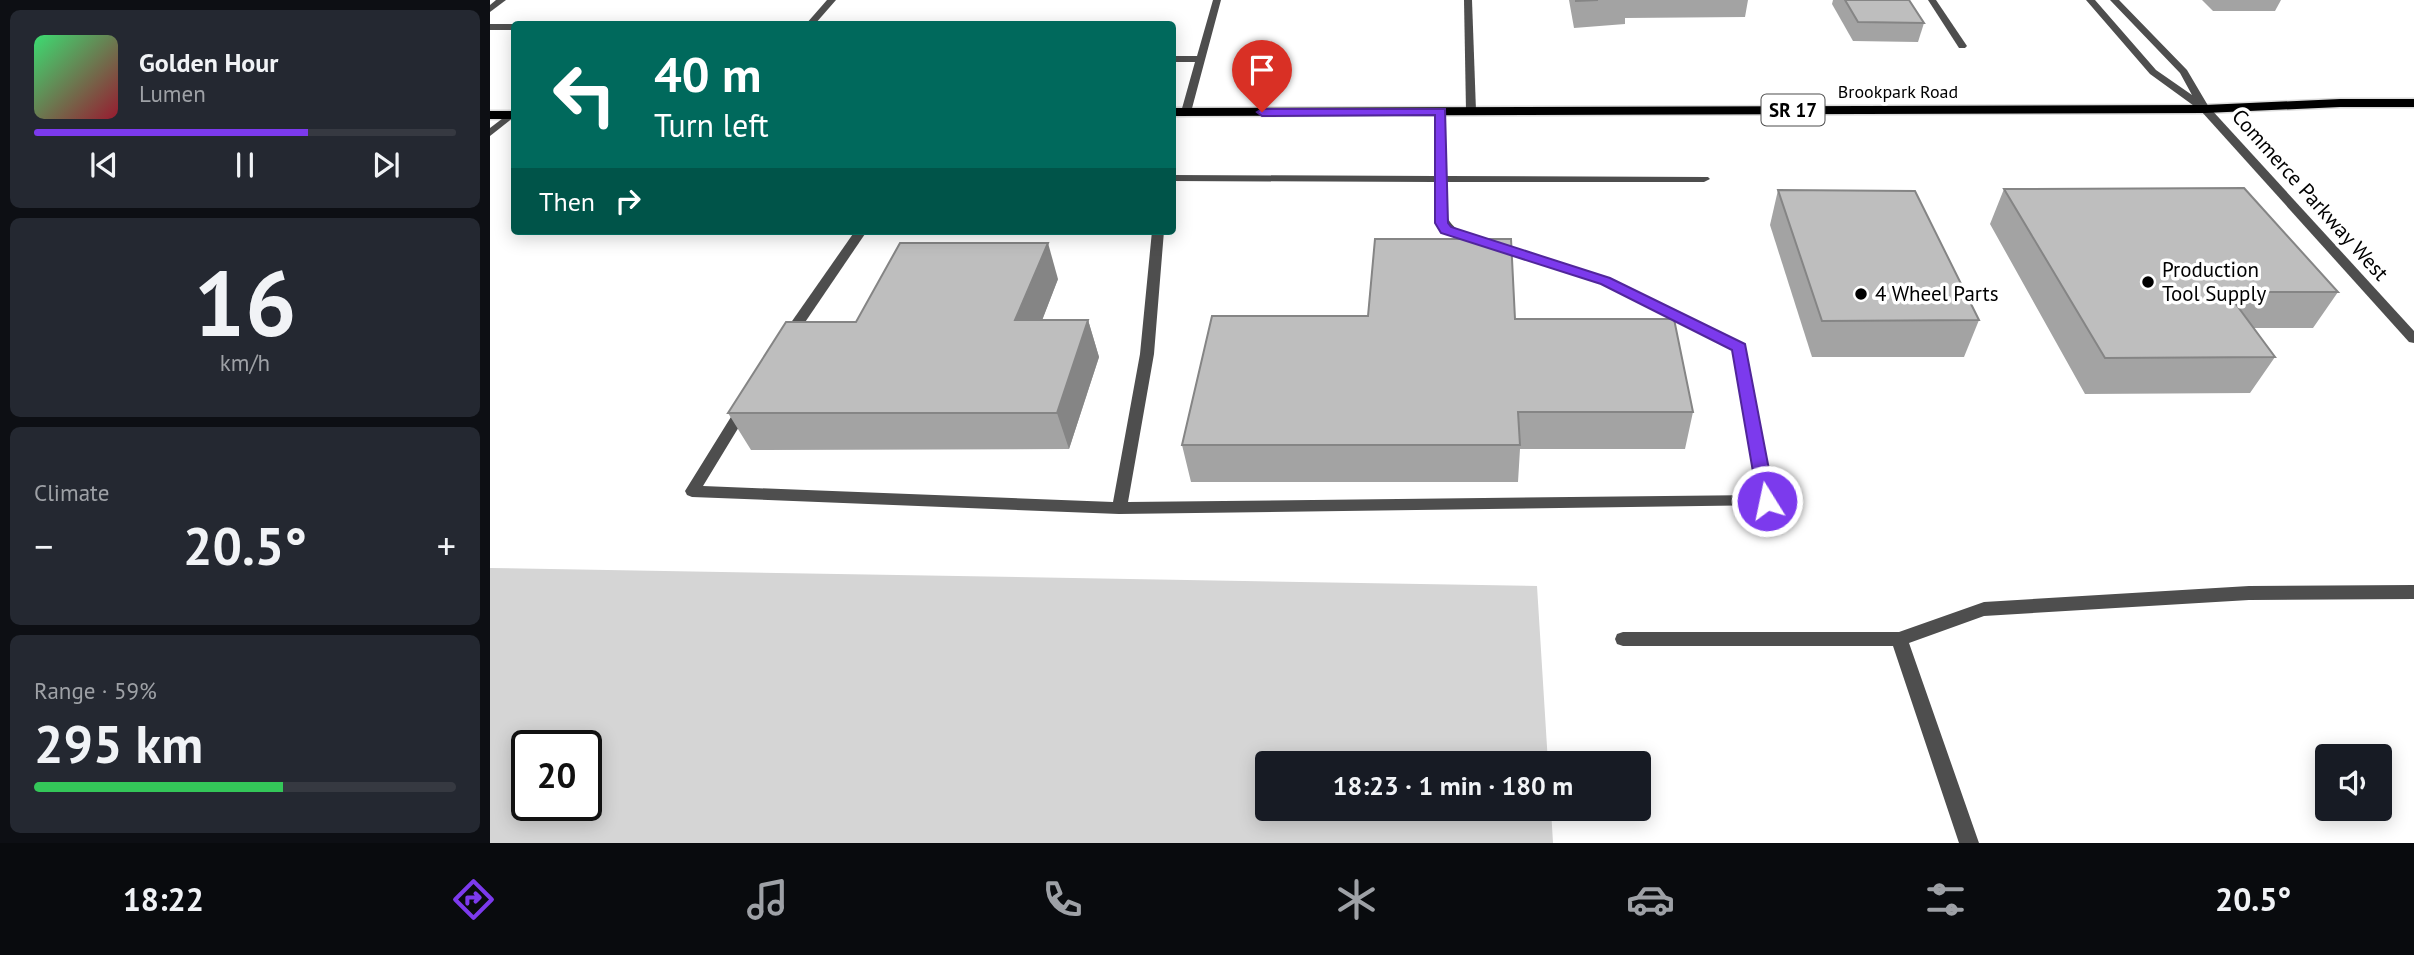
<!DOCTYPE html>
<html lang="en">
<head>
<meta charset="utf-8">
<style>
  :root { --surface:#171b24; --page:#242831; --text:#f1f3f6; --muted:#9ea1a6; --line:#363941; --accent:#7c3aed }
  body { margin:0; font-family:"PT Sans",sans-serif; background:var(--page); color:var(--text); height:100vh; display:flex; flex-direction:column; font-size:26px; white-space:nowrap }
  * { box-sizing:border-box; margin:0 }
  p { font-size:23px; color:var(--muted) }
  .icon { flex:none; width:38px; height:38px; fill:none; stroke:currentColor; stroke-width:2; stroke-linecap:round; stroke-linejoin:round }
  .map { position:relative; flex:1; overflow:hidden }
  .details { display:flex; flex-direction:column; gap:10px; padding:10px; background:#0d0f14; width:490px }
  .details>* { flex:none }
  .top-card { position:absolute; left:21px; top:21px; width:665px; height:214px; border-radius:7px; box-shadow:0 4px 18px #0003; background:#00695c; color:#fff; overflow:hidden }
  .buttons { position:absolute; left:1825px; top:744px; display:grid; gap:14px }
  .buttons a { display:grid; place-items:center; width:77px; height:77px; border-radius:7px; background:var(--surface); box-shadow:0 4px 18px #0003; font-size:35px }
  .speed { position:absolute; left:21px; top:730px; display:flex; gap:14px; font-size:35px; font-weight:700; text-align:center }
  .speed>* { display:grid; place-content:center; width:91px; height:91px; border-radius:50%; background:var(--surface); box-shadow:0 4px 18px #0003; line-height:1 }
  .speed .limit { border:4px solid #111; border-radius:10px; background:#fff; color:#111 }
  .pin { position:absolute; display:grid; place-items:center; width:60px; height:60px; color:#fff; margin:-72px -30px; border-radius:50% 50% 50% 0; rotate:-45deg; box-shadow:0 0 7px #0007 }
  .pin .icon { rotate:45deg }
  .me { position:absolute; width:77px; margin:-38px; rotate:350deg; stroke-linejoin:round; filter:drop-shadow(0 0 5px #0008) }
  .turn { display:flex; align-items:center; gap:24px; height:147px; padding:0 28px; font-size:32px }
  .turn .icon { width:91px; height:91px; stroke-width:2.5 }
  .turn b { display:block; font-size:49px; line-height:60px }
  .then { display:flex; align-items:center; height:66px; padding:0 28px; background:#0003; gap:14px; font-size:26px }
  .big { font-size:52px; font-weight:800; line-height:1.1 }
  .details .tile { flex:1; display:flex; flex-direction:column; justify-content:center; gap:10px; min-width:0; padding:0 24px; border-radius:10px; background:var(--page) }
  .details .dial { align-items:center; gap:0 }
  .dial b { font-size:91px; line-height:1 }
  .song { display:flex; align-items:center; gap:21px }
  .cover { width:84px; height:84px; border-radius:10px; background:linear-gradient(135deg,hsl(140 70% 55%),hsl(350 70% 35%)) }
  .played { height:7px; border-radius:4px; background:linear-gradient(90deg,var(--accent) 65%,var(--line) 65%) }
  .keys { display:flex; justify-content:space-around; direction:ltr }
  .heat { display:flex; justify-content:space-between; align-items:center; font-size:38px; direction:ltr }
  .charge { height:10px; border-radius:5px; background:linear-gradient(90deg,#34c759 59%,var(--line) 0) }
  .trip { position:absolute; left:765px; top:751px; width:396px; height:70px; border-radius:7px; background:var(--surface); box-shadow:0 4px 18px #0003; font-weight:800; line-height:70px; text-align:center }
  .dock { display:flex; height:112px; justify-content:space-around; align-items:center; background:#090b0e; color:var(--muted) }
  .dock .icon { width:49px; height:49px }
  .dock .on { color:var(--accent) }
  .dock b { font-size:32px; color:var(--text) }
  main { display:flex; flex:1; min-height:0 }
  .map>svg:first-child { display:block }
  .green { fill:#d5d5d5; fill-rule:evenodd }
  .lines { fill:none; stroke-linecap:round; stroke-linejoin:round }
  .primary-casing { stroke:#dbdbdb; stroke-width:3 }
  .service { fill:#4e4e4e; fill-rule:evenodd }
  .minor { fill:#4e4e4e; fill-rule:evenodd }
  .primary { fill:#000; fill-rule:evenodd }
  .wall { fill:#a3a3a3 }
  .shaded-wall { fill:#858585 }
  .building { fill:#bebebe; stroke:#858585; stroke-width:2 }
  .route { fill:#7c3aed; stroke:#51269a; stroke-width:2 }
  .poi-dot { fill:#000; stroke:#fff; stroke-width:2.5 }
  .labels { text-anchor:middle; stroke-width:7; stroke-linejoin:round; paint-order:stroke }
  .far-street-label { font-size:18px; fill:#000; stroke:#fff }
  .shield { fill:#fff; stroke:#4c4c4c; stroke-width:2 }
  .shield-label { font-size:19px; font-weight:bold; fill:#000 }
  .street-label { font-size:21px; fill:#000; stroke:#fff }
  .poi-label { font-size:21px; fill:#000; stroke:#fff; text-anchor:start }
</style>
</head>
<body>
<main>
<section class="details">
<div class="tile">
<div class="song"><i class="cover"></i><div><b>Golden Hour</b><p>Lumen</p></div></div>
<div class="played"></div>
<div class="keys"><svg class="icon" aria-label="previous" viewBox="0 0 24 24"><path d="M18 5L8 12l10 7zM5 5v14"/></svg><svg class="icon" aria-label="pause" viewBox="0 0 24 24"><path d="M8 5v14M16 5v14"/></svg><svg class="icon" aria-label="next" viewBox="0 0 24 24"><path d="M6 5l10 7-10 7zM19 5v14"/></svg></div>
</div>
<div class="tile dial"><b>16</b><p>km/h</p></div>
<div class="tile"><p>Climate</p>
<div class="heat"><a>−</a><b class="big">20.5°</b><a>+</a></div>
</div>
<div class="tile"><p>Range · 59%</p><b class="big">295 km</b><div class="charge"></div></div>
</section>
<div class="map">
<svg width="1924" height="843" viewBox="0 0 1924 843">
  <rect width="100%" height="100%" fill="#fff"/>
  <path class="green" d="M0 568 1047 586 1058 763H777V808L1061 809 1063 843H0ZM37 746H96V805H37Z"/>
  <g class="lines">
    <defs>
      <g id="primary">
        <path d="M1850 99H1924V107H1850L1715 113 682 116V108L1715 105Z"/>
        <rect x="0" y="111" width="24" height="8"/>
      </g>
    </defs>
    <use href="#primary" class="primary-casing"/>
    <g class="service">
      <path d="M6 0H16L0 12V5Z"/>
      <path d="M337 0H346L325 24H316Z"/>
      <path d="M723 0H731L701 112 696 115 691 112 705 62H682V56H707Z"/>
      <path d="M974 0H982L986 111 981 114 976 111Z"/>
      <path d="M1438 0H1446L1477 46 1475 48H1469Z"/>
      <path d="M1596 0H1605L1666 70 1702 95 1690 73 1620 0H1629L1697 70 1720 109 1719 111H1711L1660 74Z"/>
      <rect x="0" y="24" width="24" height="6"/>
      <path d="M950 108 955 111 956 176 1218 177 1220 179 1214 182H956C956 206 950 221 974 233L1119 278 1255 345 1284 501 1282 505 629 514 202 497 197 495 195 491 249 404 254 402 261 407 213 486 623 502 650 354 662 231H674L664 354 638 502 1269 495 1244 350 1111 284 957 233C941 219 945 202 945 182L682 181V175L945 176V111Z"/>
      <path d="M21 112 24 113V117L0 136V128Z"/>
      <path d="M365 231H377L303 340H293L292 337 293 334Z"/>
      <path d="M1924 585V599L1759 600 1494 616 1419 643 1489 843H1469L1403 646H1133L1127 644 1125 639 1127 634 1133 632H1409L1494 602 1759 586Z"/>
    </g>
    <path class="minor" d="M1715 106 1719 107 1924 331V343L1919 342 1711 111V107Z"/>
    <use href="#primary" class="primary"/>
  </g>
  <g class="wall">
    <path d="M1079 0H1258L1255 17 1135 18V24L1084 28Z"/>
    <path d="M1343 0H1419L1434 23 1428 42 1363 41 1342 4Z"/>
    <path d="M1712 0H1791L1785 11H1723Z"/>
    <path d="M1514 189 1848 292 1823 328H1764L1785 357 1760 393 1595 394 1500 224Z"/>
    <path d="M1288 190 1489 320 1474 357H1322L1280 225Z"/>
    <path d="M568 279 552 320H598L609 357 579 449 261 450 238 413Z"/>
    <path d="M878 316 1025 319 1203 412 1195 449H1030L1028 482H701L692 445Z"/>
  </g>
  <g class="shaded-wall">
    <path d="M558 243 568 279 538 357 525 320Z"/>
    <path d="M598 320 609 357 579 449 567 413Z"/>
  </g>
  <g class="building">
    <path d="M1086 0H1108L1086 1Z"/>
    <path d="M1355 0H1419L1434 23 1368 22Z"/>
    <path d="M1754 188 1848 292H1737L1785 357 1615 358 1514 189Z"/>
    <path d="M1288 190 1425 191 1489 320 1332 321Z"/>
    <path d="M885 239H1021L1025 319H1184L1203 412H1028L1030 445H692L722 316H878Z"/>
    <path d="M410 243H558L525 320H598L567 413H238L296 322H366Z"/>
  </g>
  <path class="route" d="M955 109 958 223 961 227 1120 278 1255 344 1285 501 1283 506H1271L1268 501 1242 350 1111 284 951 233 945 223V115L772 116 767 112 772 109Z"/>
  <g class="poi-dot">
    <circle cx="1658" cy="282" r="7"/>
    <circle cx="1371" cy="294" r="7"/>
  </g>
  <g class="labels">
    <g class="far-street-label">
      <text x="1408" y="98">Brookpark Road</text>
    </g>
    <rect class="shield" x="1271.5" y="94.5" width="63" height="31" rx="5"/>
    <g class="shield-label">
      <text x="1303" y="117">SR 17</text>
    </g>
    <g class="street-label">
      <text transform="translate(1820 195) rotate(48)" y="7">Commerce Parkway West</text>
    </g>
    <g class="poi-label">
      <text x="1672" y="277">Production<tspan x="1672" dy="24">Tool Supply</tspan></text>
      <text x="1385" y="301">4 Wheel Parts</text>
    </g>
  </g>
</svg>
<div class="buttons">
<a><svg class="icon" aria-label="sound" viewBox="0 0 24 24"><path d="M4 9h4l5-4v14l-5-4H4zM17 9q2 3 0 6"/></svg></a>
</div>
<div class="speed"><div class="limit">20</div></div>
<div class="pin" style="left:772px;top:112px;background:#d93025"><svg class="icon" aria-label="arrive" viewBox="0 0 24 24"><path d="M6 21V4h12l-3 4 3 4H6"/></svg></div>
<svg class="me" style="left:1277px;top:501px" viewBox="-20 -20 40 40"><circle r="17" fill="#7c3aed" stroke="#fff" stroke-width="3"/><path d="M0-11L8 9 0 5-8 9z" fill="#fff"/></svg>
<div class="trip">18:23 · 1 min · 180 m</div>
<div class="top-card">
<div class="turn"><svg class="icon" aria-label="left" viewBox="0 0 24 24"><path d="M17 20v-9H6M10 6l-5 5 5 5"/></svg><div><b>40 m</b>Turn left</div></div>
<div class="then">Then<svg class="icon" aria-label="right" viewBox="0 0 24 24"><path d="M7 20v-9h11M14 6l5 5-5 5"/></svg></div>
</div>
</div>
</main>
<nav class="dock">
<b>18:22</b>
<svg class="icon on" aria-label="directions" viewBox="0 0 24 24"><path d="M12 3l9 9-9 9-9-9zM9 14v-3h6M13 9l2 2-2 2"/></svg>
<svg class="icon" aria-label="music" viewBox="0 0 24 24"><path d="M9 18V5l10-2v13"/><circle cx="6" cy="18" r="3"/><circle cx="16" cy="16" r="3"/></svg>
<svg class="icon" aria-label="phone" viewBox="0 0 24 24"><path d="M5 4h4l2 5-3 2q2 4 5 5l2-3 5 2v4C11 20 4 13 5 4z"/></svg>
<svg class="icon" aria-label="climate" viewBox="0 0 24 24"><path d="M12 3v18M4 7l16 10M4 17L20 7"/></svg>
<svg class="icon" aria-label="car" viewBox="0 0 24 24"><path d="M5 17H2v-5l4-1 3-4h7l3 4 3 1v5h-3M9 17h6M6 11h13"/><circle cx="7" cy="17" r="2"/><circle cx="17" cy="17" r="2"/></svg>
<svg class="icon" aria-label="filters" viewBox="0 0 24 24"><path d="M4 7h16M4 17h16"/><circle cx="9" cy="7" r="2"/><circle cx="15" cy="17" r="2"/></svg>
<b>20.5°</b>
</nav>
</body>
</html>
